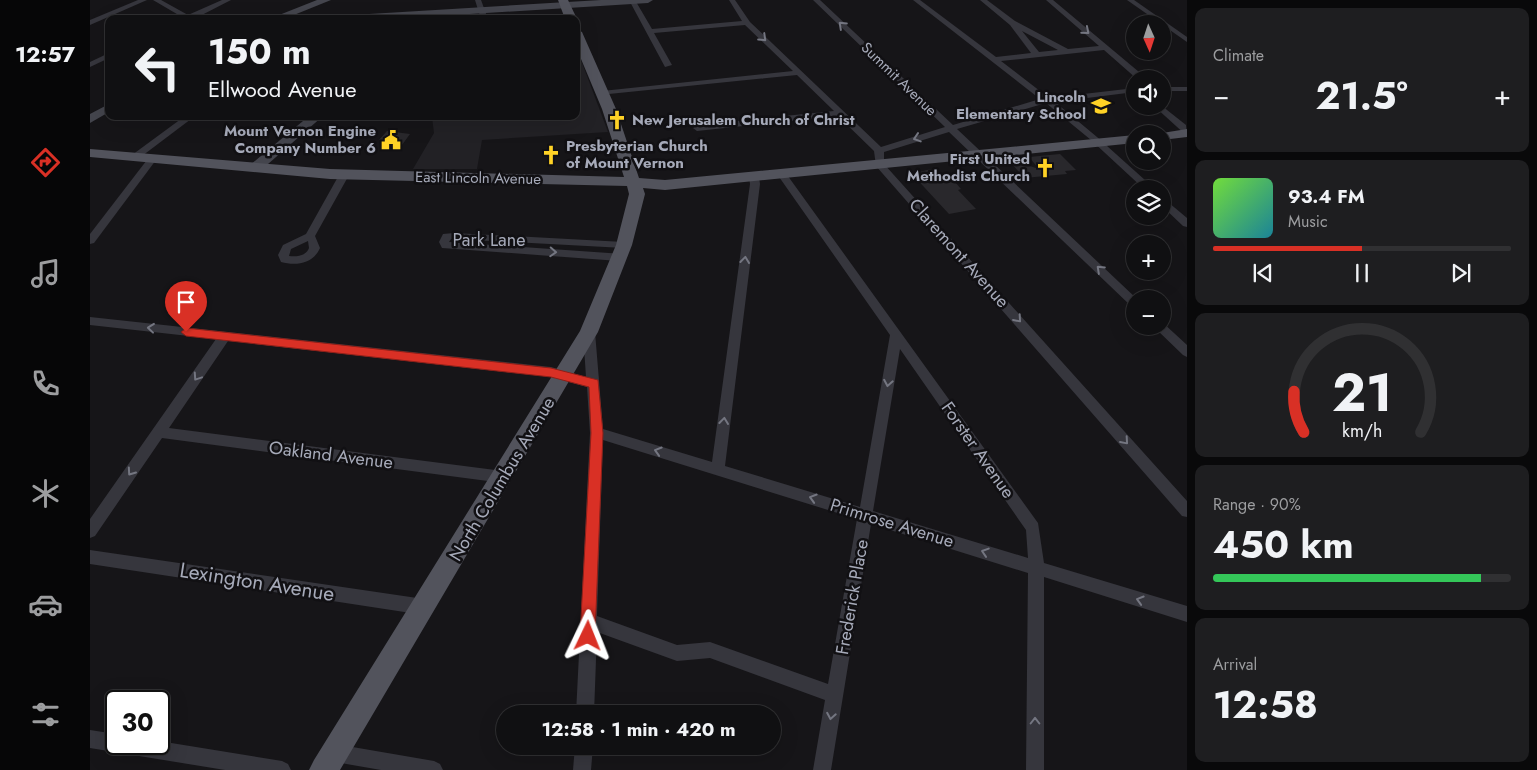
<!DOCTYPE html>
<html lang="en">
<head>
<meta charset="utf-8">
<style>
  :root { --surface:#101012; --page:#1e1e20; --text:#f1f3f6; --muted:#9c9d9f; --line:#303032; --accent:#d93025 }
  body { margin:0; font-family:Jost,sans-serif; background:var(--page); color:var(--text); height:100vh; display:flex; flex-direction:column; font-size:19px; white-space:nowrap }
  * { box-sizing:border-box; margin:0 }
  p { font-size:16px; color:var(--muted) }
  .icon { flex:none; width:28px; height:28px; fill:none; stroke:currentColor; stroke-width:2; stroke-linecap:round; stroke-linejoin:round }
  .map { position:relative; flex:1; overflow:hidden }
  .sheet { display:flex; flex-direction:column; gap:8px; padding:8px; background:#09090a; width:350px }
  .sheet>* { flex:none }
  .hud { position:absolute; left:15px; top:15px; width:475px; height:105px; border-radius:10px; box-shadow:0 5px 20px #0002,0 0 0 1px var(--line); background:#101012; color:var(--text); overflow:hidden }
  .needle { width:32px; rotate:177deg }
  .tools { position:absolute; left:1036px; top:15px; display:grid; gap:10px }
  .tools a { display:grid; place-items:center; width:45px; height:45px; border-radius:50%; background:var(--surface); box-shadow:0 5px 20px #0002,0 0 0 1px var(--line); font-size:25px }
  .speed { position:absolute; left:15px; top:690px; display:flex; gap:10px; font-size:25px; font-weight:700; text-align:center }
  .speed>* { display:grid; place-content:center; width:65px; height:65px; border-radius:50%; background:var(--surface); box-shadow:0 5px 20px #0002,0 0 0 1px var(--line); line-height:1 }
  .speed .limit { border:2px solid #111; border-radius:8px; background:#fff; color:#111 }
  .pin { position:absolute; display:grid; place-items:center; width:42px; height:42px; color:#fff; margin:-51px -21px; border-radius:50% 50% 50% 0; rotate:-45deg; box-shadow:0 0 5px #0007 }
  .pin .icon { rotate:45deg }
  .me { position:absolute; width:55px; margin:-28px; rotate:2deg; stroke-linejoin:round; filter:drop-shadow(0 0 4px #0008) }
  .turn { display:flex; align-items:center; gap:18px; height:105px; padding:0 20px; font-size:22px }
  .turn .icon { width:65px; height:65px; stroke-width:2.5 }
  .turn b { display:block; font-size:35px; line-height:42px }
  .big { font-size:38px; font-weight:700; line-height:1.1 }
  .sheet .widget { flex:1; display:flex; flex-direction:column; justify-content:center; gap:8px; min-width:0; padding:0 18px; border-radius:10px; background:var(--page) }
  .sheet .dial { align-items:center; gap:0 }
  .dial svg { height:130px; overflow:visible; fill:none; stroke:var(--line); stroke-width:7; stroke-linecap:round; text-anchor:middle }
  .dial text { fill:var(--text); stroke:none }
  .song { display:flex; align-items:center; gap:15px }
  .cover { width:60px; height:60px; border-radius:8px; background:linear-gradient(135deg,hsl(100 70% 55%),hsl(190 70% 35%)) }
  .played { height:5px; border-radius:2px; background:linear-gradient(90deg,var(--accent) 50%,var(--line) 50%) }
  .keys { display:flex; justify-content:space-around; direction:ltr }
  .heat { display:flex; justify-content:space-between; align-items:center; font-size:28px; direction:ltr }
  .charge { height:8px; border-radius:4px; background:linear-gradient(90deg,#34c759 90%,var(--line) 0) }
  .trip { position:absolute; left:406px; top:705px; width:285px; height:50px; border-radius:25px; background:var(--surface); box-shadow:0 5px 20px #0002,0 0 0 1px var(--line); font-weight:700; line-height:50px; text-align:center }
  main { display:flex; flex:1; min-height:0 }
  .tabs { display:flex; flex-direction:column; width:90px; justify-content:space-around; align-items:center; background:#060607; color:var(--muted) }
  .tabs .icon { width:35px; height:35px }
  .tabs .selected { color:var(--accent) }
  .tabs b { font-size:22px; color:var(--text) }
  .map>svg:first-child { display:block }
  .built { fill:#222125 }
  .building { fill:#29282c }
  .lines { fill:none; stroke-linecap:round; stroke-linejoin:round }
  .street { fill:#36363d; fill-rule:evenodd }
  .secondary { fill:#44454d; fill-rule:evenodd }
  .primary { fill:#52535c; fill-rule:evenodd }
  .oneway { stroke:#747681 }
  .route { fill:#d93025; stroke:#8d1f18 }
  .labels { text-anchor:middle; stroke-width:5; stroke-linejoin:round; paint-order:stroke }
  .far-street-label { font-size:15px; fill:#a6aab9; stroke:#111013 }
  .far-poi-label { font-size:15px; font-weight:bold; fill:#a6aab9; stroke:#111013; text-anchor:end }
  .street-label { font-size:18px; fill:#a6aab9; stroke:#111013 }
  .near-street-label { font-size:21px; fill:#a6aab9; stroke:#111013 }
</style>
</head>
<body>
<main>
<nav class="tabs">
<b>12:57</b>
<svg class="icon selected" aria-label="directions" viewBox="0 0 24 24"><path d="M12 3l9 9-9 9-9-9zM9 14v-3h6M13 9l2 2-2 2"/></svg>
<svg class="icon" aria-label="music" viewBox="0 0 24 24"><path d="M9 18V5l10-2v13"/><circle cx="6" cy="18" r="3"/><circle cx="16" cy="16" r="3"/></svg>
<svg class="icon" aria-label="phone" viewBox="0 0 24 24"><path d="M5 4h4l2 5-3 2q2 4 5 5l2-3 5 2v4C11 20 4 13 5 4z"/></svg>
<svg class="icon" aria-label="climate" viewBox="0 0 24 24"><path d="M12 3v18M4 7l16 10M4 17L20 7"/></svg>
<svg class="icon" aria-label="car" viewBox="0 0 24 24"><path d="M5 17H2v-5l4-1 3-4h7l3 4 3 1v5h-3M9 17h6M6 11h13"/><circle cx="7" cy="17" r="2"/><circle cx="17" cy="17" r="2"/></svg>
<svg class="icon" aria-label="filters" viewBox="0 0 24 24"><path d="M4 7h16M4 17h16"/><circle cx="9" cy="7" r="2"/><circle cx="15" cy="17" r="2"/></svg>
</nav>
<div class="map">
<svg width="1097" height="770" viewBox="0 0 1097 770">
  <rect width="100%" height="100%" fill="#161518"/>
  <path class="built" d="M486 58 491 60 518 132 392 140 387 169H323L344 133 342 117 338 116H486Z"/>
  <g class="building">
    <path d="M297 131 320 134 309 149 298 147 302 142 289 140Z"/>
    <path d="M970 154 986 170 975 171 977 174 934 178 918 159 949 169 939 157Z"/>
    <path d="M841 169 848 176H860L871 189 868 190 886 209 859 214 822 174Z"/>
  </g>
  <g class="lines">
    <g class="street">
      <path d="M48 0H57L0 25V20Z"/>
      <path d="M63 0H71L98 15 132 0H141L104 19H91L92 17Z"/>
      <path d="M385 0H391L398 19H391Z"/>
      <path d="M539 0H545L562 29 652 21 639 0H645L660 22 791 147 855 127 723 0H730L863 125 950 99 823 0H830L906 57 941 53 920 25 890 0H897L925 21 978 49 1009 46 956 0H963L1055 77 1056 79H1047L1014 50 911 61 959 98 1045 88V92L965 102 1007 137 1065 189H1054L1001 140 956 103 867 129 1047 299H1045V307L1041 306 859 132 794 152V164L1097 501V517L1092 516 786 166 784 151 748 116 607 131 603 128 607 125 744 111 707 75 509 95 508 93 512 91 703 71 655 25 564 33 582 65 575 67ZM932 31 968 50 949 52Z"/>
      <path d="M1037 0H1044L1097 37V42Z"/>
      <path d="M19 53V58L0 67V62Z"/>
      <rect x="1072" y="87" width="25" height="4"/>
      <path d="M1064 106H1072L1096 125 1097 136Z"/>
      <path d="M95 116H105L48 159H42V155Z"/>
      <path d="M63 155 66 156V160L4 243 0 244V234L60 156Z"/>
      <path d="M692 171 695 172 948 523 954 563 1097 606V622L954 577V770H936L938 573 781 524 741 770H723L735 700 620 658 587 661 507 632 504 714H486L500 433 497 387 461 377 138 341 79 428 413 471 418 473 420 477 418 481 413 483 72 438 5 536 0 538V519L126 339 0 325V317L461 367 496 377 493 332 499 328 505 332 513 429 622 462 660 184 659 177 664 174 669 177 670 184 635 466 770 507 800 335 687 174ZM810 349 936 530 938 558 783 511ZM513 440 767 519 738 684 620 642 587 645 507 616Z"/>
      <path d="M254 172 259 175 225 236 230 248C223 264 206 266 191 262L188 255 193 245 216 234 249 175ZM218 241 219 248C216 256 207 257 199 256L201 249Z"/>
      <path d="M1072 197 1097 218V227L1093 226 1072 206Z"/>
      <path d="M364 233 534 242 539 245 534 248 364 239H361L359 242 533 254V260L529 261 352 248 349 242 353 234Z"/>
      <path d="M1072 322 1097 345V357L1093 355 1066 329 1064 326H1072Z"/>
      <path d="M0 550 334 599 340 601 342 607 340 613 334 615 0 564Z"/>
      <path d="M0 730 26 734V744H69V741L192 761 198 764 201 770H135L0 748Z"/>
      <path d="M245 744 344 761 350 764 353 770H291L245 762 239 759 236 753 239 747Z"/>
      <path d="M485 746H503L501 770H483Z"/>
    </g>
    <g class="secondary">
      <path d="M227 0H241L194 19H179Z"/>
      <path d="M511 0H563L558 3 299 19H241L246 16Z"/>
      <path d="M19 104V112L0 123V114Z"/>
      <path d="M219 116H233L170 171H160L158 168 160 165Z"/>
    </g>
    <g class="primary">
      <path d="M468 0H478L487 19 486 20 475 19Z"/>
      <path d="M486 29 492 32 526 109 549 178 575 180 1045 135V143L575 190 553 188 555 194 542 245 508 332 250 770H219L224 760 490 331 526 245 539 194 537 186 240 179 0 157V149L240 169 534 177 512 109 486 47Z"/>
      <path d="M1097 129V137L1072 140V134H1066Z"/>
    </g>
  </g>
  <defs><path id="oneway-chevron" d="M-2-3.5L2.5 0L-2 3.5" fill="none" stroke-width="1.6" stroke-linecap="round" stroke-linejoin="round" transform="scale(1.25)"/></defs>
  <g class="oneway">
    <use href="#oneway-chevron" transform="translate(752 25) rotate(-137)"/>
    <use href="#oneway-chevron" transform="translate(996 31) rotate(40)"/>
    <use href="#oneway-chevron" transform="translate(673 38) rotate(44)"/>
    <use href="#oneway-chevron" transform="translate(827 138) rotate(162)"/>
    <use href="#oneway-chevron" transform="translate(463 252) rotate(3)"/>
    <use href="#oneway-chevron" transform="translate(655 260) rotate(-83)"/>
    <use href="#oneway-chevron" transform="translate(1010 269) rotate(-137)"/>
    <use href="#oneway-chevron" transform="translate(928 319) rotate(49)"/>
    <use href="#oneway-chevron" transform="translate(61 328) rotate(-174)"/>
    <use href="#oneway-chevron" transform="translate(107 377) rotate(124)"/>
    <use href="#oneway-chevron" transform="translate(798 383) rotate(100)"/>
    <use href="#oneway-chevron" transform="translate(634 421) rotate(-83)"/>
    <use href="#oneway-chevron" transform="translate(1035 441) rotate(49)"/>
    <use href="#oneway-chevron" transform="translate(568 451) rotate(-163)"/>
    <use href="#oneway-chevron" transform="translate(41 472) rotate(125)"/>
    <use href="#oneway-chevron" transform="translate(723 498) rotate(-163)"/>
    <use href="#oneway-chevron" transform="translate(895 552) rotate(-162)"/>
    <use href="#oneway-chevron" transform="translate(1050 600) rotate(-163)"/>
    <use href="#oneway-chevron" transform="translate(741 716) rotate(100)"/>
    <use href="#oneway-chevron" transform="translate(945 721) rotate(-90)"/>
  </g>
  <path class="route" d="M96 328 461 368 508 380 513 433 505 636 503 642 498 644 493 642 490 636 501 433 499 387 461 377 96 336 91 332Z"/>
  <defs>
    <symbol id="school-bare" viewBox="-9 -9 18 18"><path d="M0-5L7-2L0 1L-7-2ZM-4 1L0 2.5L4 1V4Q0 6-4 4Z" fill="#ffd226" stroke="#111013" stroke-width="2.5" paint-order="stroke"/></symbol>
    <symbol id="church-bare" viewBox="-9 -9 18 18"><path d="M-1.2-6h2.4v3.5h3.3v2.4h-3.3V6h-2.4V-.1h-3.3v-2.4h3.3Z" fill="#ffd226" stroke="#111013" stroke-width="2.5" paint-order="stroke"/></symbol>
    <symbol id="civic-bare" viewBox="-9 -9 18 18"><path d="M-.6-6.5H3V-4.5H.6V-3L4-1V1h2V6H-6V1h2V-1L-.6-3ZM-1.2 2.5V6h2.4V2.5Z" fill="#ffd226" stroke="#111013" stroke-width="2.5" paint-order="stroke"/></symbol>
  </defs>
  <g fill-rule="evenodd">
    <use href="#school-bare" x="997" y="92" width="28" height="28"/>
    <use href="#church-bare" x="513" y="106" width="28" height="28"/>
    <use href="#civic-bare" x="287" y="126" width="28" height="28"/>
    <use href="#church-bare" x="447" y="141" width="28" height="28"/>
    <use href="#church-bare" x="941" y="154" width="28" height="28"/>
  </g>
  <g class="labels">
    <g class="far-street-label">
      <text transform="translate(809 79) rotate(44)" y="5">Summit Avenue</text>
      <text transform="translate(388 178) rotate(1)" y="5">East Lincoln Avenue</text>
    </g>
    <g class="far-poi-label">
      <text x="996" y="102">Lincoln<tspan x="996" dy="17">Elementary School</tspan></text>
      <text x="542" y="125" text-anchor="start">New Jerusalem Church of Christ</text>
      <text x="286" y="136">Mount Vernon Engine<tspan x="286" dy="17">Company Number 6</tspan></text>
      <text x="476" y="151" text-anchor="start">Presbyterian Church<tspan x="476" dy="17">of Mount Vernon</tspan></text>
      <text x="940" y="164">First United<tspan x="940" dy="17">Methodist Church</tspan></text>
    </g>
    <g class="street-label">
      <text x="399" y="246">Park Lane</text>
      <text transform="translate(869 253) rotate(48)" y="6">Claremont Avenue</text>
      <text transform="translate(888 450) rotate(55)" y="6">Forster Avenue</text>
      <text transform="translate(241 455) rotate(7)" y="6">Oakland Avenue</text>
      <text transform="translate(412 479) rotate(-59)" y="6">North Columbus Avenue</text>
      <text transform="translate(802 523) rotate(17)" y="6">Primrose Avenue</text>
      <text transform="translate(762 597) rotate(-80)" y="6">Frederick Place</text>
    </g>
    <g class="near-street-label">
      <text transform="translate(167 582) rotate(9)" y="7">Lexington Avenue</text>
    </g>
  </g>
</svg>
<div class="tools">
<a><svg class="needle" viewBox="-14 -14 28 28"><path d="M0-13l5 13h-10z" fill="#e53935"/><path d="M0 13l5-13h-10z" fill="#9c9d9f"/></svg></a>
<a><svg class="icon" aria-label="sound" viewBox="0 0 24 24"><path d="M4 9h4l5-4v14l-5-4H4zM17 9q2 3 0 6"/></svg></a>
<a><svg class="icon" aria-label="search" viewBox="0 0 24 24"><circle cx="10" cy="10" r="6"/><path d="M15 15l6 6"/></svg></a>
<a><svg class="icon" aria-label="layers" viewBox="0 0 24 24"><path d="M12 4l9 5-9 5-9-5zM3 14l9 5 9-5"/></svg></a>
<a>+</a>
<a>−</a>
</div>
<div class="speed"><div class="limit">30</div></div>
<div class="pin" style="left:96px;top:332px;background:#d93025"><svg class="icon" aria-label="arrive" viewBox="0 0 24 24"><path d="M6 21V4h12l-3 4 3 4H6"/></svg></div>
<svg class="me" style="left:498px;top:636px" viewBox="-20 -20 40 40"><path d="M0-17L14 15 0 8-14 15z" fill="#d93025" stroke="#fff" stroke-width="4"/></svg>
<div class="trip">12:58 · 1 min · 420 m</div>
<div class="hud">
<div class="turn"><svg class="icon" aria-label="left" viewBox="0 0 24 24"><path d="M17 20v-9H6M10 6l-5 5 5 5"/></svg><div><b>150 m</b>Ellwood Avenue</div></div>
</div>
</div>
<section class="sheet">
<div class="widget"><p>Climate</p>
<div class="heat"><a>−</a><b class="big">21.5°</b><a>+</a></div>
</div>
<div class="widget">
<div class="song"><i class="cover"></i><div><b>93.4 FM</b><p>Music</p></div></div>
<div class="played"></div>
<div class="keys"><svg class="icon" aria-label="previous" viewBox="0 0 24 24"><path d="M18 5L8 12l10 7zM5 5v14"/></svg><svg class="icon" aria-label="pause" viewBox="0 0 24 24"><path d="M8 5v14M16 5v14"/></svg><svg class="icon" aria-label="next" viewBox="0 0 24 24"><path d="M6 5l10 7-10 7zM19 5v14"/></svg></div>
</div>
<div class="widget dial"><svg viewBox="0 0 100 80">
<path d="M14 69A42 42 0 1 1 86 69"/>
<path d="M14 69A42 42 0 0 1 8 44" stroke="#d93025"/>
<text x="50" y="56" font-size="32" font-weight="700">21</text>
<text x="50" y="72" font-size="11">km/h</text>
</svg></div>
<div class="widget"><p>Range · 90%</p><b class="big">450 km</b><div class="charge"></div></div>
<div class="widget"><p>Arrival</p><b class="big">12:58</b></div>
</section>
</main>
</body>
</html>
